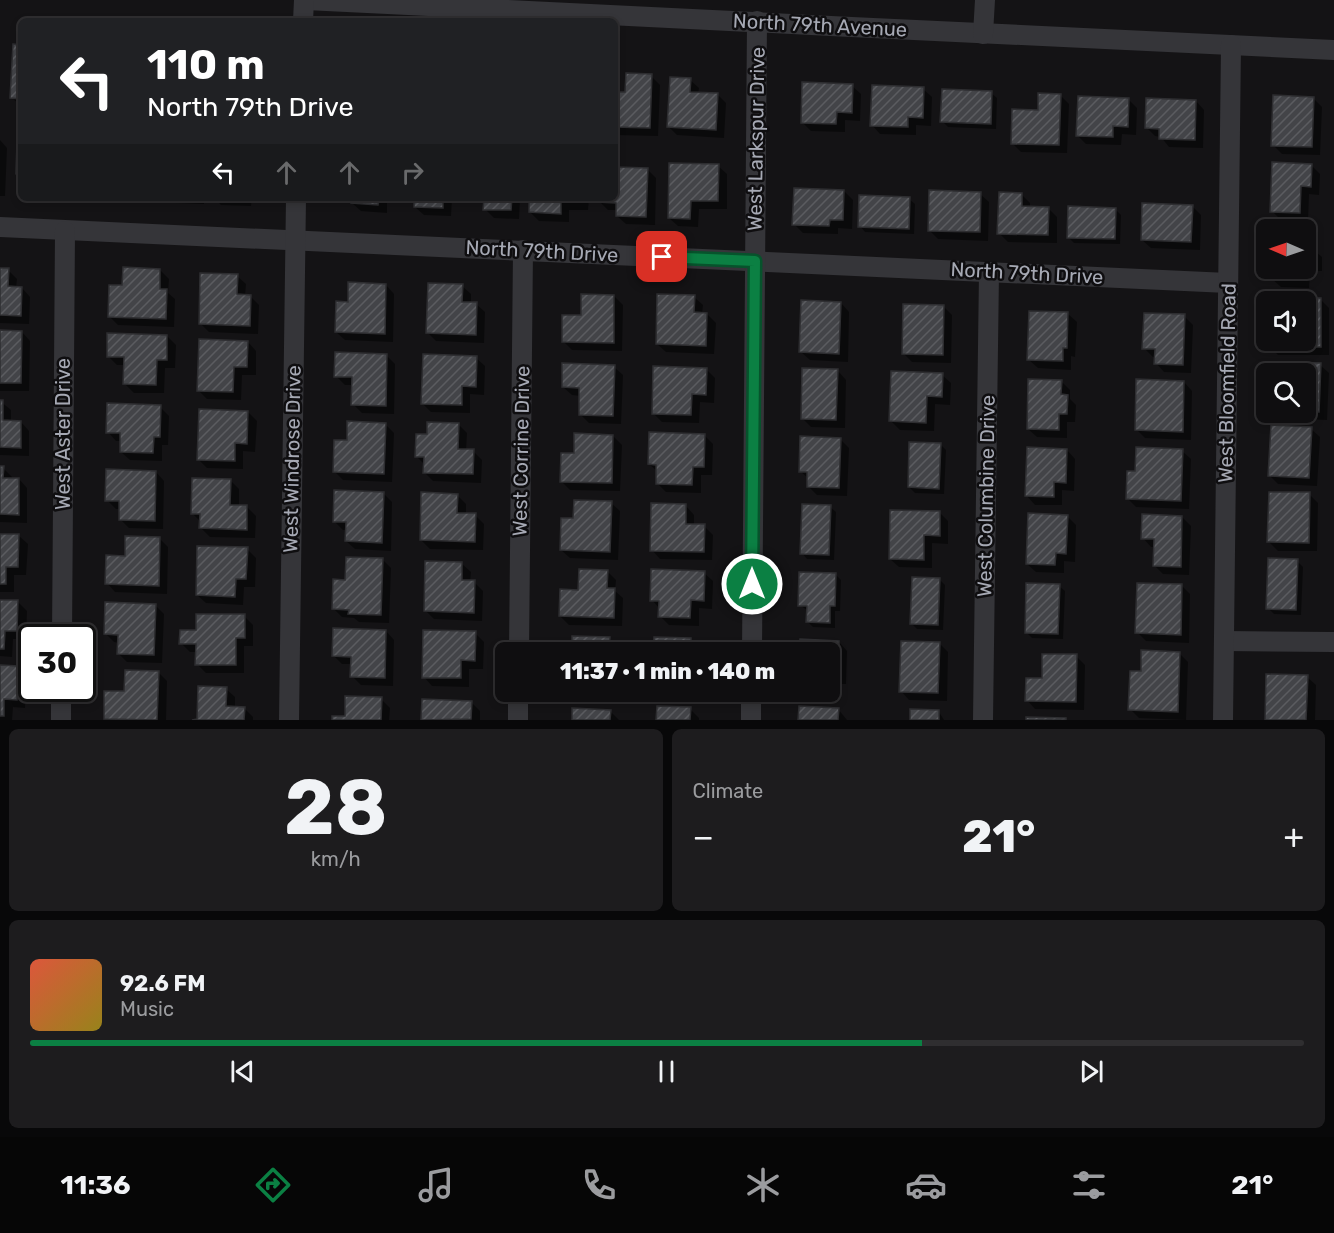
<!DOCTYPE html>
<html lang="en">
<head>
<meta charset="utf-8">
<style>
  :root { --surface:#0f0e10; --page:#1d1c1e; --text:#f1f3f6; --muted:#9b9c9f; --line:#2f2e30; --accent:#0b8043 }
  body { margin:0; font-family:Rubik,sans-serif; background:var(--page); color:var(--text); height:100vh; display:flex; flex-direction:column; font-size:22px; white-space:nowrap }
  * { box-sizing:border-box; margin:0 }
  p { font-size:20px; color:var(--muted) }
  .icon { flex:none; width:33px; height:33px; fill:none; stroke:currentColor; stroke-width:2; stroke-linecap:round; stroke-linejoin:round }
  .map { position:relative; height:720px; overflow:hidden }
  .sheet { display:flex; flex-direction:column; gap:9px; padding:9px; background:#080809; flex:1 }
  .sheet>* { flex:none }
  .banner { position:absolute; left:18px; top:18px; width:600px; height:183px; border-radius:9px; box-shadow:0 3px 9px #0003,0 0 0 2px var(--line); background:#202124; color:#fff; overflow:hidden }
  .needle { width:39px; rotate:272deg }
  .buttons { position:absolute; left:1256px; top:219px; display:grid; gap:12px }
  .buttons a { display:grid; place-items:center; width:60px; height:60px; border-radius:9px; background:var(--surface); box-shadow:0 3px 9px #0003,0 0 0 2px var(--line); font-size:30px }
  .speed { position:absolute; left:18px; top:624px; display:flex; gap:12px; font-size:30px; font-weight:700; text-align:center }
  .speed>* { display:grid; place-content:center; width:78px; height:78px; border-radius:50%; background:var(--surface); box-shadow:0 3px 9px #0003,0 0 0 2px var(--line); line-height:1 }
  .speed .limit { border:3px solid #111; border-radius:9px; background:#fff; color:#111 }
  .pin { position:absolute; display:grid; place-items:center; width:51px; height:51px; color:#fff; margin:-26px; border-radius:12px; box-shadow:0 3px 9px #0006 }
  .me { position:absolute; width:66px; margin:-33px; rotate:0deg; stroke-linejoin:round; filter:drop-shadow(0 0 4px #0008) }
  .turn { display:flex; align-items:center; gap:21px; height:126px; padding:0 30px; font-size:27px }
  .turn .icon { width:78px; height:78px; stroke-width:2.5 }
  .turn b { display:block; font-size:42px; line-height:51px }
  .lanes { display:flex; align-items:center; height:57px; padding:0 30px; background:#0003; justify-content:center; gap:30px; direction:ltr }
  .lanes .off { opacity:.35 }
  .big { font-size:45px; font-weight:800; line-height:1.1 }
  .sheet .card { flex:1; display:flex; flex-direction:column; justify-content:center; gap:9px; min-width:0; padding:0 21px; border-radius:9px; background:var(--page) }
  .sheet .dial { align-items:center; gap:0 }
  .dial b { font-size:78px; line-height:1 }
  .song { display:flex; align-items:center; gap:18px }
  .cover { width:72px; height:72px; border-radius:9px; background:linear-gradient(135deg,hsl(10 70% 55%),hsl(50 70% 35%)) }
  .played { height:6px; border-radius:3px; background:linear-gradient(90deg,var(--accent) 70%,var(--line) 70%) }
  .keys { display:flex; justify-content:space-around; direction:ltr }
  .heat { display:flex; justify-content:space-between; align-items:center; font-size:33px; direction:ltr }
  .sheet .tiles { flex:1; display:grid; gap:9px; grid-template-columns:1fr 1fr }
  .card:last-child { grid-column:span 2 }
  .trip { position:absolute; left:495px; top:642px; width:345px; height:60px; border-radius:9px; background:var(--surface); box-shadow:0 3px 9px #0003,0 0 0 2px var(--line); font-weight:800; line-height:60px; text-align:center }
  .tabs { display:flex; height:96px; justify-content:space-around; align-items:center; background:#060606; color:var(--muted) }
  .tabs .icon { width:42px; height:42px }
  .tabs .selected { color:var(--accent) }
  .tabs b { font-size:27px; color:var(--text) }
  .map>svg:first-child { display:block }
  .shadow { fill:#0007 }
  .building { fill:url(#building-hatch); stroke:#2e2e31; stroke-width:1.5 }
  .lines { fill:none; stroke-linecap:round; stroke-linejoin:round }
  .minor { stroke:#353539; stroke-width:20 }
  .route-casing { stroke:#07532c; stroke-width:15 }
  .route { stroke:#0b8043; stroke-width:10 }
  .labels { text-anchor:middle; stroke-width:5; stroke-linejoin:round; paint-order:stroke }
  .street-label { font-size:20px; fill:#a6a9b4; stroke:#0f0e10 }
</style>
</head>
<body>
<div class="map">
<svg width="1334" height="720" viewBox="0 0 1334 720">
  <defs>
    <pattern id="building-hatch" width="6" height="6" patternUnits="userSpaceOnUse" patternTransform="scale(1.5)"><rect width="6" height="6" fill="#434448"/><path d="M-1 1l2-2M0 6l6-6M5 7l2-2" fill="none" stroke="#5b5c60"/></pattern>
  </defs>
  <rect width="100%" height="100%" fill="#141315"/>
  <g class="shadow">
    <path d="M21 46V106L12 98Z"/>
    <path d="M651 76 660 85 658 136 615 135V93L627 94Z"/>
    <path d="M690 80 699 88 698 94 718 95 726 103 724 138 677 135 668 126Z"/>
    <path d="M852 86 861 94 860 121 845 120V132L811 131 802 122Z"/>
    <path d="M923 89 932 97 931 126 916 125V135L880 134 872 125Z"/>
    <path d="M991 93 997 98 996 129 948 127 942 121Z"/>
    <path d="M1060 95 1069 104 1067 153 1021 152 1012 143 1039 112Z"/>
    <path d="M1313 98 1322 107 1320 155 1282 154 1273 145Z"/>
    <path d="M1128 99 1137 108 1136 135 1122 134 1121 145 1086 144 1077 135Z"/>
    <path d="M1196 101 1204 110 1203 148 1169 147 1161 137 1155 136 1147 128Z"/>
    <path d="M0 140 7 148 5 196H0Z"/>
    <path d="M1311 165 1320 174 1319 195 1309 194 1308 221 1281 220 1272 211Z"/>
    <path d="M718 166 727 174V209H699L698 227 678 226 669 218Z"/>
    <path d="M615 168 647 169 656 178 655 225 626 224 617 216V210H608L599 201V198H615Z"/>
    <path d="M844 191 853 200 852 229 838 228V234L803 233 794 224Z"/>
    <path d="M980 194 989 202 988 241 938 239 929 230Z"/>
    <path d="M1022 195 1030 203V208H1048L1057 217V243L1008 242 999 233Z"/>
    <path d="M88 198H114V200L88 199Z"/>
    <path d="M171 198H204V204L176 203Z"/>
    <path d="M214 198H252L251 206 221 205Z"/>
    <path d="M352 198H387V213L361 211 352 203Z"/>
    <path d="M402 198H452L451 216 424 215 415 207V201H405Z"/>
    <path d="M485 198H520L519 219 494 218 485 209Z"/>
    <path d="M531 198H589L588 210H569V222L539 221 530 212Z"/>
    <path d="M909 199 915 204 914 234 865 232 860 226Z"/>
    <path d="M1192 206 1201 215 1200 250 1151 248 1142 240Z"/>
    <path d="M1115 209 1121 215 1120 244 1074 243 1068 237Z"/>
    <path d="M1305 234 1312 240 1311 248 1322 257V271H1310L1309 288 1281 287 1272 279V268H1305Z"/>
    <path d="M0 270H8L17 279 16 288H22L30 297 29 324 0 323Z"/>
    <path d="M160 270 169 279 168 293 175 299 174 327 118 325 109 316 123 287Z"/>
    <path d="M237 276 246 284 245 296H250L259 305 258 334 209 332 200 323Z"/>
    <path d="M386 285 394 294 393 342 345 340 336 332 349 303Z"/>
    <path d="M462 286 471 294V303L476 304 485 312 484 343 436 341 428 333Z"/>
    <path d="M614 296 623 305 622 351 572 350 563 341 583 316Z"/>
    <path d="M694 297 703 305 702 314H707L716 323 714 354 666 352 657 344Z"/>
    <path d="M1320 299 1329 308V355H1278L1269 346 1305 340V302Z"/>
    <path d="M841 303 849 312 848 362 810 360 801 352Z"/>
    <path d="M944 307 952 315 951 363 912 362 903 353Z"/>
    <path d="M1068 314 1077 322 1075 357 1071 356V370L1038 368 1029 360Z"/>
    <path d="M1184 316 1193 325 1191 373 1164 372 1156 363V357H1153L1144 348Z"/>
    <path d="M0 332H22L30 341 29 391H0Z"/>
    <path d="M167 336 176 345 175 368H165L164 393H134L125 384V365H117L108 356Z"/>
    <path d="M248 342 256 351V375H242L241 400 207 399 198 390Z"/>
    <path d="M387 356 395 364 394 414 362 413 353 404V385H345L336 376Z"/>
    <path d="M476 358 485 366 484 395 470 394V413L431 412 422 403Z"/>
    <path d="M1320 365 1329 373 1327 420 1279 418 1274 412H1305V374Z"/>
    <path d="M614 367 623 375 621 424 589 423 580 414 581 396 572 395 563 387Z"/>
    <path d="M706 369 715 378 714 403 700 402 699 423 662 422 653 413Z"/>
    <path d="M838 371 846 380 845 428 811 427 802 418Z"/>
    <path d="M942 375 951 383 950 405 935 404 934 431 900 430 891 421Z"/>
    <path d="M1061 381 1070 390V399L1076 405 1075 422H1067V438L1037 437 1028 429Z"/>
    <path d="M1184 382 1192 391 1191 440 1145 438 1136 429Z"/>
    <path d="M0 401 11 410V422H21L29 431V456L0 455Z"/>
    <path d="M160 407 169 416 168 445H162V461L130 460 121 452 122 441H116L108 432Z"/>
    <path d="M248 412 257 421 255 452 243 451V469L207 468 198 459Z"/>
    <path d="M385 424 394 433 392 482 343 480 334 471 348 442Z"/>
    <path d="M458 424 467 433 466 451H473L482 460 481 483 433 481 425 473V465L417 457 429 436Z"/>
    <path d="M1311 429 1320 437 1317 486 1278 484 1269 475Z"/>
    <path d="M704 435 713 444 712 475H701V493L666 492 657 483 658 472 649 464Z"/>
    <path d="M613 436 622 445 620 491 570 490 561 481 575 455Z"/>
    <path d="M840 439 849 448 847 496 817 495 808 486 809 479 800 471Z"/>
    <path d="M940 444 946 450 944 494 915 493 909 487Z"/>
    <path d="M1067 450 1075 459 1074 491 1062 490V505H1035L1027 496Z"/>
    <path d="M1182 451 1191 459 1189 509 1136 507 1127 498 1136 473Z"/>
    <path d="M0 468H3L12 477V479H19L27 488V523L0 522Z"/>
    <path d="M156 472 164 481 163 529 129 528 120 519 121 509H116L107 500Z"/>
    <path d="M231 481 239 489V507H247L256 516 255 538 210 537 201 528V522L192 513Z"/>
    <path d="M383 493 392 502 391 551 355 549 346 541 347 530H343L334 521Z"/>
    <path d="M1309 494 1318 503 1317 551H1278L1269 542Z"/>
    <path d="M457 495 466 504V515H475L484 524 483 550 430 549 421 540Z"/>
    <path d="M611 503 620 511 618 560 570 558 561 550 574 520Z"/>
    <path d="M686 506 694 515V526H704L713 535 712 560 660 559 652 550Z"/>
    <path d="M830 507 836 512 834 560 807 559 802 553Z"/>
    <path d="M940 513 948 521V544L932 543V568L899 567 890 559Z"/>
    <path d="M1067 516 1076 525 1075 562 1064 561V573L1036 572 1027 564Z"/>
    <path d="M1182 517 1191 526 1189 575 1163 574 1154 565 1155 547H1151L1143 538Z"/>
    <path d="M0 535 19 536 28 544 26 575H14V592H0Z"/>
    <path d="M160 539 168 547 167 594 115 592 107 583 126 557Z"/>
    <path d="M247 549 256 558 255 587H244L243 605 206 603 197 595Z"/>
    <path d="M382 559 391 568 389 623 359 622 354 618 342 617 333 608 347 581Z"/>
    <path d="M1297 561 1303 567 1301 615 1274 614 1268 608Z"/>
    <path d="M462 564 471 572 470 582H474L483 591 482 621 434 619 425 610Z"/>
    <path d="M607 571 616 580 615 591 623 598 622 626 569 625 560 616 580 591Z"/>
    <path d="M704 573 713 581 712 609 699 608V626L669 625 660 616V609L652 600Z"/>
    <path d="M835 574 841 580 840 611H835V628L813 627 808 622V611L800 605Z"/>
    <path d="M939 579 945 585 943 630 917 629 912 624Z"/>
    <path d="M1059 586 1065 591 1063 639 1032 638 1026 632Z"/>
    <path d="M1182 586 1190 594 1189 643 1146 641 1137 632Z"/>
    <path d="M0 601 18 602 27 611 26 639H13L12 657 0 656Z"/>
    <path d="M155 605 164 614 162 663 127 662 118 653 119 643 114 642 106 634Z"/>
    <path d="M244 616 253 625V646H244V673H206L197 664V652H190L181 643 198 632Z"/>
    <path d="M386 631 394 640 393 686 361 685 352 676V664H342L333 655Z"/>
    <path d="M475 633 484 642 483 669H469V687L432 686 424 677Z"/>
    <path d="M574 637 609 638 618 647 617 652H573Z"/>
    <path d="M655 639 691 640 699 649V652H655Z"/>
    <path d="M801 641 839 642 847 651 846 684H839L838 698 808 697 803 692H830V652H801Z"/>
    <path d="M940 644 948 652 947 701 909 700 901 691Z"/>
    <path d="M1179 653 1188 662 1186 720 1139 718 1130 709 1142 673Z"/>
    <path d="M1076 656 1085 665 1084 710 1035 709 1027 700 1043 680Z"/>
    <path d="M0 667H18L26 676 25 708 13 707 12 720H0Z"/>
    <path d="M158 672 167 681 166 720H107L105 718 126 693Z"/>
    <path d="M1307 677 1316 685 1315 720H1266Z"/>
    <path d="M226 689 235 697V708H244L253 717V720H199Z"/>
    <path d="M565 692H616V696L568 694Z"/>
    <path d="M659 692H711V697L662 695Z"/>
    <path d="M381 699 390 708 389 720H333L346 718Z"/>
    <path d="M423 700 471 702 480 711V720H423Z"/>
    <path d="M690 709 699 718V720H658Z"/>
    <path d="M838 709 847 720H799Z"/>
    <path d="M610 711 619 720H573Z"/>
    <path d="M939 712 944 720H911Z"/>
  </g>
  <g class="building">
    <path d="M13 44 21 45V99L10 98Z"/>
    <path d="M626 73 652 74 650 128 615 127V92H625Z"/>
    <path d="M670 77 691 78 690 92 718 93 716 130 667 127Z"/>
    <path d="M802 82 853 84 852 113 837 112 836 124 801 123Z"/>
    <path d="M872 85 924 87 923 118 908 117V127L870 126Z"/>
    <path d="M942 89 992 91 991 124 940 122Z"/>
    <path d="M1038 93 1061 94 1059 145 1011 144 1012 109 1038 110Z"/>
    <path d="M1273 95 1314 97 1312 147 1271 146Z"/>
    <path d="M1078 96 1129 98 1128 127 1113 126V137L1076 136Z"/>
    <path d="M1146 98 1196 100 1195 140 1159 139V129L1145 128Z"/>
    <path d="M17 141H21V175L16 174Z"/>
    <path d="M1272 162 1312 164 1311 187 1301 186 1300 213 1270 212Z"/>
    <path d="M669 163 719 164 718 201H691L690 219 668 218Z"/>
    <path d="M615 167 648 168 646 217 616 216V203L598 202V198H615Z"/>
    <path d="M794 188 844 190 843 220H830L829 226 792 225Z"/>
    <path d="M929 190 981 192 980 232 928 231Z"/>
    <path d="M999 192 1022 193V206L1049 207 1048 235 997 234Z"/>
    <path d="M859 195 910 197 909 229 858 227Z"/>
    <path d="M351 198H379L378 205 351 203Z"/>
    <path d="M414 198H443V208L414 207Z"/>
    <path d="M484 198H512L511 210H483Z"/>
    <path d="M529 198H580V202L561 201V214L529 212Z"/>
    <path d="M1142 203 1193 205 1191 242 1141 240Z"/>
    <path d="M1068 206 1116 208 1115 239 1067 238Z"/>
    <path d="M1305 247H1314L1313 263H1305Z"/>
    <path d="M123 267 160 269V289H167L166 319 108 317 109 285H122Z"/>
    <path d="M0 268H9L8 286 22 287 21 316 0 315Z"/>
    <path d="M1271 268H1301L1300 280 1270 279Z"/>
    <path d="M200 273 238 274 237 294 251 295 250 326 199 324Z"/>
    <path d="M348 282 386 284 385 334 335 332 336 301 348 302Z"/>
    <path d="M428 283 463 284 462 302H477L476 335 426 333Z"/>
    <path d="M581 294 614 295V343L562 342V315H581Z"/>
    <path d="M657 294 695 295 694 312 707 313 706 346 656 344Z"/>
    <path d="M1287 297 1321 298V347H1268V340H1305V302H1287Z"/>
    <path d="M801 300 841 302 839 354 799 352Z"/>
    <path d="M903 304 944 305 943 355 902 354Z"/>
    <path d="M1029 311 1068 312 1067 348H1063V361L1027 360Z"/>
    <path d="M1144 313 1185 314 1183 365 1154 364 1155 349H1142Z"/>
    <path d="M0 330 22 331 21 383H0Z"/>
    <path d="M107 333 167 335V360H157L156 385 123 384 124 357H107Z"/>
    <path d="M199 339 248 341 247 367H234L233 392 197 391Z"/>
    <path d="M335 352 387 354 386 406 351 405 352 377H334Z"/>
    <path d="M423 354 477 356 476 387 462 386V405L421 404Z"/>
    <path d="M1287 362 1321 363 1319 412 1305 411V374H1286Z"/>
    <path d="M562 363 615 365 613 416 579 415V388L562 387Z"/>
    <path d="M653 366 707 368 706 395 692 394 691 415 652 414Z"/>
    <path d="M802 368 838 369 836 420 801 419Z"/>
    <path d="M891 371 943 373 942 397 927 396 926 423 889 421Z"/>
    <path d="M1028 379 1062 380 1061 394 1068 395 1067 414H1059V430L1027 429Z"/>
    <path d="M1136 379 1184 381 1183 432 1135 430Z"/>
    <path d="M0 400H3V420L21 421V448L0 447Z"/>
    <path d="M107 403 161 405 160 437H154L153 453 120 452V433H106Z"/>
    <path d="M199 409 248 411 247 444 235 443V461L197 460Z"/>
    <path d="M347 421 386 423 384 474 333 472 334 440H347Z"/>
    <path d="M427 422 459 423 458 449H474L473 474 423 473 424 457H415L416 434H427Z"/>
    <path d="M1271 425 1312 427 1309 478 1268 476Z"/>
    <path d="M649 432 705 434 704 467H693L692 485 656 484V465L648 464Z"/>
    <path d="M574 433 613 435 612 483 560 482 561 453H574Z"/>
    <path d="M800 436 841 438 839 488 807 487V472H799Z"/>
    <path d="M909 442 941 443 939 489 908 487Z"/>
    <path d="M1027 447 1067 449 1066 483 1054 482V497L1025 496Z"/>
    <path d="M1136 447 1183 449 1181 501 1126 499 1127 471H1135Z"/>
    <path d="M0 466H4L3 478H19V515L0 514Z"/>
    <path d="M106 469 156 471 155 521 119 520V501H105Z"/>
    <path d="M192 478 231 479 230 505H247V530L199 528 200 514H191Z"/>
    <path d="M334 490 384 492 382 543 345 541 346 522H333Z"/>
    <path d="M421 492 458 494 457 513H476L475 542 420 540Z"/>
    <path d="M1269 492H1310L1309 543 1267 542Z"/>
    <path d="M574 500 612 501 610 552 560 550 561 518H573Z"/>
    <path d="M651 503 686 504V524H705L704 552 650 551Z"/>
    <path d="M802 504 831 505 829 555 800 554Z"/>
    <path d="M890 510 940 511V536L924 535V560L889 559Z"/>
    <path d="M1028 513 1068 515 1066 554 1056 553 1055 565 1026 564Z"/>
    <path d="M1142 514 1182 516 1181 567 1153 566 1154 539H1141Z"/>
    <path d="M0 534H19L18 567H6V584H0Z"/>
    <path d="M125 536 160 537 159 586 105 584 106 555 125 556Z"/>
    <path d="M197 546 248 547 246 579H236L235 597 196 595Z"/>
    <path d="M346 557 383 558 381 615 348 614 349 610 332 609 333 579 345 580Z"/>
    <path d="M1268 558 1298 559 1296 610 1266 609Z"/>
    <path d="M425 561 462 562V580H475L474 613 424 611Z"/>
    <path d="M579 569 608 570 607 588H615L614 618 559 616 560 589 578 590Z"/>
    <path d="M651 569 705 571 704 601 691 600 690 618 658 617 659 601H650Z"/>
    <path d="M799 572 836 573 835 606H830V623L806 622 807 606H798Z"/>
    <path d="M912 577 940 578 938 625 910 624Z"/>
    <path d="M1026 583 1060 584 1058 634 1025 633Z"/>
    <path d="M1137 583 1182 584 1181 635 1135 633Z"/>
    <path d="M0 600H18L17 631H5L4 649H0Z"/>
    <path d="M105 602 156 604 154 655 117 654 118 635 104 634Z"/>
    <path d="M196 614H245V638H236V665H195L196 644H179L180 630H196Z"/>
    <path d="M333 628 386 630 385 678 350 677 351 657 332 656Z"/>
    <path d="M423 630 476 631 475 661 461 660V678H422Z"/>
    <path d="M572 636 610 637 609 652H572Z"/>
    <path d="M654 637 691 638V652H653Z"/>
    <path d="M800 639 839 641 838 676H830V690V652H799Z"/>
    <path d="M901 641 940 642 938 693 899 692Z"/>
    <path d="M1141 650 1180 652 1178 712 1128 710 1130 671H1141Z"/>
    <path d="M1042 654H1077L1076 702 1025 701 1026 678H1042Z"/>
    <path d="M0 665 18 666 17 700 4 699V716H0Z"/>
    <path d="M125 670 159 671 157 720 104 719V691H124Z"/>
    <path d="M1266 674 1308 675 1306 720H1265Z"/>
    <path d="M198 686 227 687 226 706 245 707 244 720H192L197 719Z"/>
    <path d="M345 696 382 697 381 720H332V716H345Z"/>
    <path d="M422 699 472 701 471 719 421 720Z"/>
    <path d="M657 706 691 707 690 720H656Z"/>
    <path d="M799 706 839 708 838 720H798Z"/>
    <path d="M572 708 611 710 610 720H572Z"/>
    <path d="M910 709 939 710V720H910Z"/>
    <path d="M1026 717 1066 718V720H1026Z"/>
  </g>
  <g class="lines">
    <g class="minor">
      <path d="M306 0C649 16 991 35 1334 50"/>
      <path d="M303 21 304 0"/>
      <path d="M983 34 985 0"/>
      <path d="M0 227 1228 283"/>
      <path d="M62 638 65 231"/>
      <path d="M1224 641 1334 642"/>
      <path d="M519 652 523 250"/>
      <path d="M752 652 757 21"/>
      <path d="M61 720V688"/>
      <path d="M289 720 296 198"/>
      <path d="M518 720V692"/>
      <path d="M751 720V692"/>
      <path d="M983 720 989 272"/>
      <path d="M1223 720 1231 45"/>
    </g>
  </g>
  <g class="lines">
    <defs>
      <path id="route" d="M662 257 755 261 752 584"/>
    </defs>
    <use href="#route" class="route-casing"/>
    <use href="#route" class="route"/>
  </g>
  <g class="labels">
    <g class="street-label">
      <text transform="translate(820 25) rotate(3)" y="7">North 79th Avenue</text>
      <text transform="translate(756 139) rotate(-89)" y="7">West Larkspur Drive</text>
      <text transform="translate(542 251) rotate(3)" y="7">North 79th Drive</text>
      <text transform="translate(1027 273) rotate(3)" y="7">North 79th Drive</text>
      <text transform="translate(1227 383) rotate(-89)" y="7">West Bloomfield Road</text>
      <text transform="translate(63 434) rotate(-90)" y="7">West Aster Drive</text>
      <text transform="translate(521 451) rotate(-89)" y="7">West Corrine Drive</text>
      <text transform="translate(292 459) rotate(-89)" y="7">West Windrose Drive</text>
      <text transform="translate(986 496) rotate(-89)" y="7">West Columbine Drive</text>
    </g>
  </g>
</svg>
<div class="buttons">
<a><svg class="needle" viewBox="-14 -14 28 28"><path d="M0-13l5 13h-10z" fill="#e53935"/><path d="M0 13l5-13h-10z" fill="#9b9c9f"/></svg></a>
<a><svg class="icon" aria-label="sound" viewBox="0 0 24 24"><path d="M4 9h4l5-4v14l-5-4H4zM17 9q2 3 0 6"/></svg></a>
<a><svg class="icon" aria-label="search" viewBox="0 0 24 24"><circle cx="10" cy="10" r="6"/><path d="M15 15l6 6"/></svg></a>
</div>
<div class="speed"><div class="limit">30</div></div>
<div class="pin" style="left:662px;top:257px;background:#d93025"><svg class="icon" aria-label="arrive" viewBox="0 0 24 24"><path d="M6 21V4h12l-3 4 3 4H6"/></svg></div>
<svg class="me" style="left:752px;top:584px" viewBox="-20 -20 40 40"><circle r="17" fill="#0b8043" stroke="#fff" stroke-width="3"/><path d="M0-11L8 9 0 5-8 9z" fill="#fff"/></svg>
<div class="trip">11:37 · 1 min · 140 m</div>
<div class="banner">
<div class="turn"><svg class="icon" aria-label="left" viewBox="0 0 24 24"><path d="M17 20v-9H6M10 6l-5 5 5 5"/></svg><div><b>110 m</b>North 79th Drive</div></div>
<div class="lanes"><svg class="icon" aria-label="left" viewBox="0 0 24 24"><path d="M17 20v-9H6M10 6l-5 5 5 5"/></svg><svg class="icon off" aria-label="ahead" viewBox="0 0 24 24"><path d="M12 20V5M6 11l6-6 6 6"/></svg><svg class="icon off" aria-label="ahead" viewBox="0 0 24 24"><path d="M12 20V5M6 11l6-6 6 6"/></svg><svg class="icon off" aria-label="right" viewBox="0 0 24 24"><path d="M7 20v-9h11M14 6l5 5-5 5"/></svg></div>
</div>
</div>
<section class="sheet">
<div class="tiles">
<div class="card dial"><b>28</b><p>km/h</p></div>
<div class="card"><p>Climate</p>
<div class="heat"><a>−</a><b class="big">21°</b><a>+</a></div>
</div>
<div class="card">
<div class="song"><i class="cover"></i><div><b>92.6 FM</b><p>Music</p></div></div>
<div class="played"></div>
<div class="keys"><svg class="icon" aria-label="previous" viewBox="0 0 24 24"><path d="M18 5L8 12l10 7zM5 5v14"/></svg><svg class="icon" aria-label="pause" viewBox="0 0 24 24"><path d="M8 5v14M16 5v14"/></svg><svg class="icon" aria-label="next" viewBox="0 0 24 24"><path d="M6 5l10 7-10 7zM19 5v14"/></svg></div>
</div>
</div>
</section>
<nav class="tabs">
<b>11:36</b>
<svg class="icon selected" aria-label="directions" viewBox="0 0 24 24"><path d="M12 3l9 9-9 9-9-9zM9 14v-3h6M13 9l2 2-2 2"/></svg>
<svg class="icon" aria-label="music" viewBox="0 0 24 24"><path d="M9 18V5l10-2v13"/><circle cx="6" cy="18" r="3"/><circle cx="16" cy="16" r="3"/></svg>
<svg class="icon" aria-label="phone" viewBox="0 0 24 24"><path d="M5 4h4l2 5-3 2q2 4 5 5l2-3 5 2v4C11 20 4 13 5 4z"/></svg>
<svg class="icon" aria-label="climate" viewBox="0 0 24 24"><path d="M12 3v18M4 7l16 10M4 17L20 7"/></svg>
<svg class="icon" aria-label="car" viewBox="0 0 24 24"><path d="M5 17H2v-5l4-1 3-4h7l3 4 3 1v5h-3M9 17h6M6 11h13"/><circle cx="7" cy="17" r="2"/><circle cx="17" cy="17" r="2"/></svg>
<svg class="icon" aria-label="filters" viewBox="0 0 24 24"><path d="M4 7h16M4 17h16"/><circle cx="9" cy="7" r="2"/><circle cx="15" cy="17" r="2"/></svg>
<b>21°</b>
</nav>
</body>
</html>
